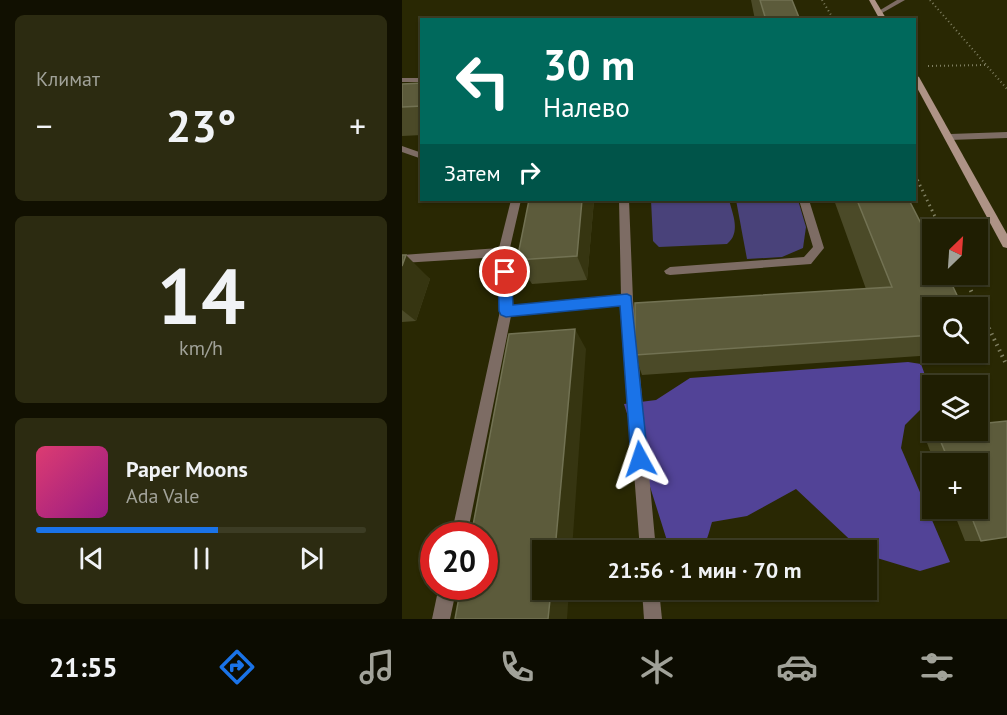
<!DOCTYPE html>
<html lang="ru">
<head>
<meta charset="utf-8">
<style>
  :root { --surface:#1f1e02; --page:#2c2b11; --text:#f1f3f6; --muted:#a1a299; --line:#3c3c24; --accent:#1a73e8 }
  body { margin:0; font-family:"PT Sans",sans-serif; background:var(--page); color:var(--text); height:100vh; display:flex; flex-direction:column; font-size:22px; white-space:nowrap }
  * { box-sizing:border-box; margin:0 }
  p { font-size:20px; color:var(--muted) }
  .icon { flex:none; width:33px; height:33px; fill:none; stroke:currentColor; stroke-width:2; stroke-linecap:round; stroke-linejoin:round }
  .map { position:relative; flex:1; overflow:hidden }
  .side { display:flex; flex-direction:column; gap:15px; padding:15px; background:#111001; width:402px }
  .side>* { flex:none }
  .hud { position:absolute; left:18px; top:18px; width:496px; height:183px; border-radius:0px; box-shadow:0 2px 4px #0004,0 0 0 2px var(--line); background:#00695c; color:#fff; overflow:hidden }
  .needle { width:39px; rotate:25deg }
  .tools { position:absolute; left:520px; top:219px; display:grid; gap:12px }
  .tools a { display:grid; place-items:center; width:66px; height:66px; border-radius:0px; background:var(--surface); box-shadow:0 2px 4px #0004,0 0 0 2px var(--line); font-size:30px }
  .speed { position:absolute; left:18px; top:522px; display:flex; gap:12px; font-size:30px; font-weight:700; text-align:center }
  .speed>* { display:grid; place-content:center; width:78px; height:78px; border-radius:50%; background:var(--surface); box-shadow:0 2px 4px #0004,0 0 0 2px var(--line); line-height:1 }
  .speed .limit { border:9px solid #d22; background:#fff; color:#111 }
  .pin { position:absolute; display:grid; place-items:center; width:51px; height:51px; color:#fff; margin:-26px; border:3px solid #fff; border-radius:50%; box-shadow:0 2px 6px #0007 }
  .me { position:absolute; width:66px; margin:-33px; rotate:355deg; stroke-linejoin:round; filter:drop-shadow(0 0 4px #0008) }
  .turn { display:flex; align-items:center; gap:21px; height:126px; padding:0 24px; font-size:27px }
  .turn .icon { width:78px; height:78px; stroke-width:2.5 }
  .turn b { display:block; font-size:42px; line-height:51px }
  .then { display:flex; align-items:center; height:57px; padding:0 24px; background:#0003; gap:12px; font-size:22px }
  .big { font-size:45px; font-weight:700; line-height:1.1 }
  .side .tile { flex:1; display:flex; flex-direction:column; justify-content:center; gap:9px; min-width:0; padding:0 21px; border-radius:9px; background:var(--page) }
  .side .dial { align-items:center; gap:0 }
  .dial b { font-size:78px; line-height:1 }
  .song { display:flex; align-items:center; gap:18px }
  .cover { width:72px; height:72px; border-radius:9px; background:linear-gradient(135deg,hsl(340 70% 55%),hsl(310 70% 35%)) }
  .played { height:6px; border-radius:3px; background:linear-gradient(90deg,var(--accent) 55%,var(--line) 55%) }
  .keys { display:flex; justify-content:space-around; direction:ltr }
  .heat { display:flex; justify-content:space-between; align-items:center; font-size:33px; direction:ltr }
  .trip { position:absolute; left:130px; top:540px; width:345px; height:60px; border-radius:0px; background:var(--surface); box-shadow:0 2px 4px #0004,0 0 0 2px var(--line); font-weight:700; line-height:60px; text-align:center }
  .dock { display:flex; height:96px; justify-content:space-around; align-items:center; background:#0c0c01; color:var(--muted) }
  .dock .icon { width:42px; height:42px }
  .dock .selected { color:var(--accent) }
  .dock b { font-size:27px; color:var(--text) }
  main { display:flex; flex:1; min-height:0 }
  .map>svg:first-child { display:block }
  .green { fill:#49427a }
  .forest { fill:#524397 }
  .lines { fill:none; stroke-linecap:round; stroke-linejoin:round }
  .path-far2 { stroke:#7f7f61; stroke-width:2; stroke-dasharray:1 3; stroke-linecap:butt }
  .path-far1 { stroke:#7f7f61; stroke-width:3; stroke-dasharray:1.5 4; stroke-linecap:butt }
  .path { stroke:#7f7f61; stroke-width:4; stroke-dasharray:1.5 4.5; stroke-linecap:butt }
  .service { fill:#7d6c64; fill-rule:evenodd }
  .minor { fill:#7d6c64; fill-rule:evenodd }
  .secondary { fill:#ae9386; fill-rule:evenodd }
  .wall { fill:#4b4a28 }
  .shaded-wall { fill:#363511 }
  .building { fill:#5c5b3b; stroke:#727253; stroke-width:1.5 }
  .route { fill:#1a73e8; stroke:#114b97; stroke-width:1.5 }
</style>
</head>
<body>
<main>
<section class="side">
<div class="tile"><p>Климат</p>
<div class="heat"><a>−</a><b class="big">23°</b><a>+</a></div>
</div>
<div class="tile dial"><b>14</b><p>km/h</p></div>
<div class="tile">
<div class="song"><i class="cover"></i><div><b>Paper Moons</b><p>Ada Vale</p></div></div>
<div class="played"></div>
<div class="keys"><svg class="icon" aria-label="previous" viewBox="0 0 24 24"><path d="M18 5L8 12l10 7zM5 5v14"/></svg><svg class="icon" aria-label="pause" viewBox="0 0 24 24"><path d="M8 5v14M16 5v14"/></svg><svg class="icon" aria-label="next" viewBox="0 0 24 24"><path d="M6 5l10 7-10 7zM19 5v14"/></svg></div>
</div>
</section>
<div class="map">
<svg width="605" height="619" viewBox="0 0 605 619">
  <rect width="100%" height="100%" fill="#292803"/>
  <g class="green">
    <path d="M249 200H327C331 215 339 233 325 244L257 247 251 241Z"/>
    <path d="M334 200H396L404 227 401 248 380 257 345 259Z"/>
  </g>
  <path class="forest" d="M506 362 519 364 523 375V405L503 425 499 448 548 562 518 571 465 555V550H459L394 489 345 516 310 522C304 542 305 550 282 550 275 550 272 551 267 547L222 404 254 400 288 378Z"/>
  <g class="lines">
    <g class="path-far2">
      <path d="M420 0 432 20"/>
      <path d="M528 0 605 89"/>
      <path d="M526 66 584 65"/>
    </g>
    <path class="path-far1" d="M513 175 539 229"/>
    <g class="path">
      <path d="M538 228 539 230"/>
      <path d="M561 274 605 366"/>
    </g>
    <g class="service">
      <path d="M495 0H503L480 13 475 12Z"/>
      <path d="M605 132V138L548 140 544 137 548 134Z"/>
      <path d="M0 146 20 153V159L0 152Z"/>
      <path d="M109 200H119L107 252 110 305 219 296 217 200H227L231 300 254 550H238L219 305 109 316 65 536H49L98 311 97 257 0 263V255L97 248Z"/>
      <path d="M397 200H407L422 248 409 264 268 275 264 274 262 271 268 267 402 257 411 247Z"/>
      <path d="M37 586H55L48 619H30Z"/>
      <path d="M240 590H257L260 619H242Z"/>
    </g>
    <rect class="minor" x="0" y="78" width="20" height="4"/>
    <g class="secondary">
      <path d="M467 0H473L485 20H478Z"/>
      <path d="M513 75 517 77 605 234V248L601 247 513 84Z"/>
    </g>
  </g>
  <g class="wall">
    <path d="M349 0H390L398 20H353Z"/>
    <path d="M20 83V135L0 136V84Z"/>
    <path d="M127 200H192L185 280 130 284 115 260Z"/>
    <path d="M432 200H507L531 308V352H549L547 354 240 375 233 355 464 289Z"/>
    <path d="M0 255 28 279 14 321 0 322Z"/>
    <path d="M531 430H576L579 541H563L550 508H576V464H533L522 435Z"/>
  </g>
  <g class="shaded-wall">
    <path d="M180 200H192L185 280 175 256Z"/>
    <path d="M4 255 28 279 14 321 0 310V266Z"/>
    <path d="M173 329 184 349 170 550H153Z"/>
    <path d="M149 590H167L165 619H146Z"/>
  </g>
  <g class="building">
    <path d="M358 0H390L398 20H364Z"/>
    <path d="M20 83V106L0 107V84Z"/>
    <path d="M127 200H180L175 256 115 260Z"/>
    <path d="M455 200H507L531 247V274H545L561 308H531V335L233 355V303L490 287Z"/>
    <path d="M0 255H4L0 266Z"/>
    <path d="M173 329 153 550H141V590H149L146 619H53L59 586H82V536H69L107 334Z"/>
    <path d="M605 421V537L579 541 566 508H576V464H548L534 430H576V424Z"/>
  </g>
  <path class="route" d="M103 267 109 272 111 305 225 294 229 296 246 459 244 465 238 468 232 465 229 459 218 306 104 317 99 315 97 311 96 272Z"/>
</svg>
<div class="tools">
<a><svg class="needle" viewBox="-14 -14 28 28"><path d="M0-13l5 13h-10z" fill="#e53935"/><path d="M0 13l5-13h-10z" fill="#a1a299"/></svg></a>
<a><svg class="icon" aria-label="search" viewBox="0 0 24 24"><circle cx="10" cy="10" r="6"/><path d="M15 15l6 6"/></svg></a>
<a><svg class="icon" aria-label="layers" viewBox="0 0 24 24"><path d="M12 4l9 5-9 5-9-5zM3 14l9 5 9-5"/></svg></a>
<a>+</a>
</div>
<div class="speed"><div class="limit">20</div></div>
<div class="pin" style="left:103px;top:272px;background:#d93025"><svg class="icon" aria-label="arrive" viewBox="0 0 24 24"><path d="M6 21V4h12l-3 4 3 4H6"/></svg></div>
<svg class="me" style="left:238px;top:459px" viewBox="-20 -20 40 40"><path d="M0-17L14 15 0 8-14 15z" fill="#1a73e8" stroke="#fff" stroke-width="4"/></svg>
<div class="trip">21:56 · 1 мин · 70 m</div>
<div class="hud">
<div class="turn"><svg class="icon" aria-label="left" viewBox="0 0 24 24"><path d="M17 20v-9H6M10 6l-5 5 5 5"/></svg><div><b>30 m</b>Налево</div></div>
<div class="then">Затем<svg class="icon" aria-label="right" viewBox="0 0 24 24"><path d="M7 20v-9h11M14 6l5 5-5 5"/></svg></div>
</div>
</div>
</main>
<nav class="dock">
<b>21:55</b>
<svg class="icon selected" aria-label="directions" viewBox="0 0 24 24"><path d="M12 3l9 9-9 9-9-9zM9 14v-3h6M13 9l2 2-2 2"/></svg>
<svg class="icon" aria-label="music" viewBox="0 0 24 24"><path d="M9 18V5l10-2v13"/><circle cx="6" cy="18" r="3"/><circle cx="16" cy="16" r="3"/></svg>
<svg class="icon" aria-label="phone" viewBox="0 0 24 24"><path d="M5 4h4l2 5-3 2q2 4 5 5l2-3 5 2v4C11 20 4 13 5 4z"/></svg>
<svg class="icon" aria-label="climate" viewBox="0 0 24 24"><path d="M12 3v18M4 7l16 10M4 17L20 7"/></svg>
<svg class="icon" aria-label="car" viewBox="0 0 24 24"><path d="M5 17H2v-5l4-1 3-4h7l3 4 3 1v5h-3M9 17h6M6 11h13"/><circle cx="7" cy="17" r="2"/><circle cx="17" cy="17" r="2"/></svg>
<svg class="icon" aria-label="filters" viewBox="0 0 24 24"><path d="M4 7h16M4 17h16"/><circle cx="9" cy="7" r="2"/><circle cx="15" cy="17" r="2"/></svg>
</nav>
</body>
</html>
